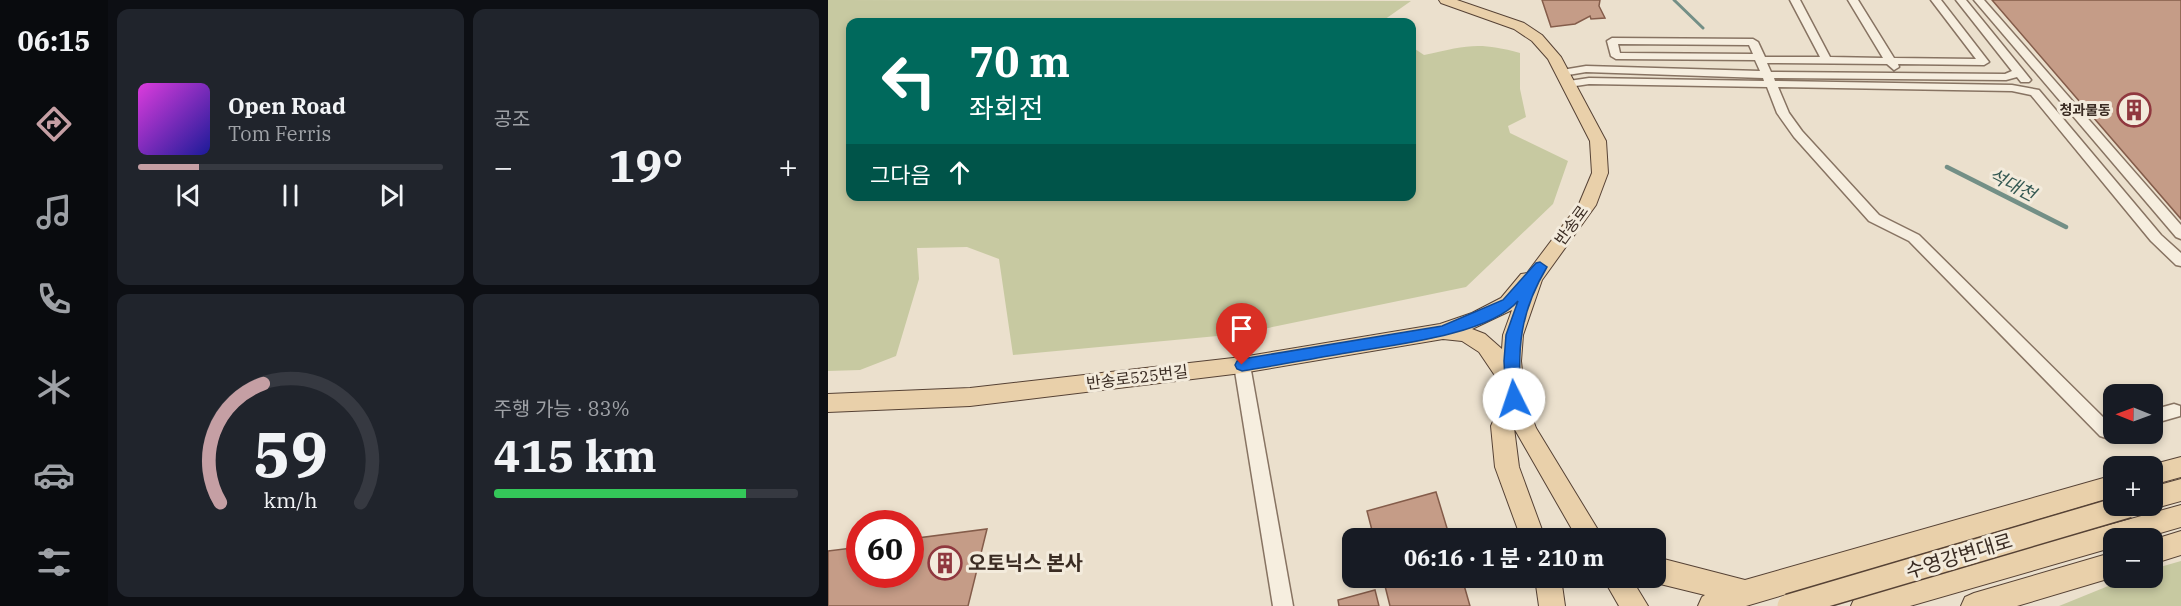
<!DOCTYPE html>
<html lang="ko">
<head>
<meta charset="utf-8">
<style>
  :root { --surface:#171b24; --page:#20242c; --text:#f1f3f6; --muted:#9ea1a6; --line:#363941; --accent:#c59fa4 }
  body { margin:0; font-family:"IBM Plex Serif","Noto Sans KR",serif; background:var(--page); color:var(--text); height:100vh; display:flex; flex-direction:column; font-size:22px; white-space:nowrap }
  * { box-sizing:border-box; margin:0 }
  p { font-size:20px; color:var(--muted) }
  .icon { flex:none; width:33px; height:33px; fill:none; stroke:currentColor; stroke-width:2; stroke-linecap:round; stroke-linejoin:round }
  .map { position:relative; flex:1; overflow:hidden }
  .sheet { display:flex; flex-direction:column; gap:9px; padding:9px; background:#0d0f14; width:720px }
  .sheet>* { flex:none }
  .guide { position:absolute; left:18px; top:18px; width:570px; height:183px; border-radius:12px; box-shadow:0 3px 9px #0003; background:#00695c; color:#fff; overflow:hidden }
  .needle { width:39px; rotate:271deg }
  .controls { position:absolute; left:1275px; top:384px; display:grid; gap:12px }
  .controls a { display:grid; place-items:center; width:60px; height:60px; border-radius:12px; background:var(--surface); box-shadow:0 3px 9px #0003; font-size:30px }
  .speed { position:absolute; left:18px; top:510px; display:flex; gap:12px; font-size:30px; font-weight:700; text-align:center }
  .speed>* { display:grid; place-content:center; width:78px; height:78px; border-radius:50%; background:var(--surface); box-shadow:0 3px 9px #0003; line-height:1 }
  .speed .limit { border:9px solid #d22; background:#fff; color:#111 }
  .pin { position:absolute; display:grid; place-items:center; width:51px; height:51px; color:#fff; margin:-62px -26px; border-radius:50% 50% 50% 0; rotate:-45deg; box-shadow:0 0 6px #0007 }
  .pin .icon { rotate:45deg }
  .me { position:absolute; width:66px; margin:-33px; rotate:356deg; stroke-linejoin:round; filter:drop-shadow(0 0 4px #0008) }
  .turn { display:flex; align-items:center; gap:21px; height:126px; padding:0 24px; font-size:27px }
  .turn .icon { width:78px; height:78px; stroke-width:2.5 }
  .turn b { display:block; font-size:42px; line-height:51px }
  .then { display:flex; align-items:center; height:57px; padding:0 24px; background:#0003; gap:12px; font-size:22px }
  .big { font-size:45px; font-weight:700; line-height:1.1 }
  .sheet .tile { flex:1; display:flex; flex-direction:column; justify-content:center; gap:9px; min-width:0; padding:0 21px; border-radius:12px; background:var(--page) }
  .sheet .dial { align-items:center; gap:0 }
  .dial svg { height:156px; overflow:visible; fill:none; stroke:var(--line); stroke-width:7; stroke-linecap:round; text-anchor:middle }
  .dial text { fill:var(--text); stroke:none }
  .song { display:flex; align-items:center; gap:18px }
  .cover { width:72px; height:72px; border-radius:9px; background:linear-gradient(135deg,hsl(300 70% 55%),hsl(240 70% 35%)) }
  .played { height:6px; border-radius:3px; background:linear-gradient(90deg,var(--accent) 20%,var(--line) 20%) }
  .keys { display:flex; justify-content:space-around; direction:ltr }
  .heat { display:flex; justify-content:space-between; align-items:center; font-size:33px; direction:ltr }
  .charge { height:9px; border-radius:4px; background:linear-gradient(90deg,#34c759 83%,var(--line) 0) }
  .sheet .tiles { flex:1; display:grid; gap:9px; grid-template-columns:repeat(2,1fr) }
  .trip { position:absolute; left:514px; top:528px; width:324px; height:60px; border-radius:12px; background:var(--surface); box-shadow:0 3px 9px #0003; font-weight:700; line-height:60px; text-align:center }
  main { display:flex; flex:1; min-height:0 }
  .menu { display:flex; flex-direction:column; width:108px; justify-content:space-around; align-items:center; background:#090b0e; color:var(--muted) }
  .menu .icon { width:42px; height:42px }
  .menu .on { color:var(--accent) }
  .menu b { font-size:27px; color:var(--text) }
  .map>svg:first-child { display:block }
  .green { fill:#c7c9a1 }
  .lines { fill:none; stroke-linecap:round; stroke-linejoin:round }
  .stream-far1 { stroke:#738f86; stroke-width:3 }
  .stream { stroke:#738f86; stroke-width:4.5 }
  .building { fill:#c59c87; stroke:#845c4a; stroke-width:1.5 }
  .minor-casing { stroke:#877362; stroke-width:3 }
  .major-casing { stroke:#564235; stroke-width:2 }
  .minor { fill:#f6eedf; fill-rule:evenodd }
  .major { fill:#e9d0aa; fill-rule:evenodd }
  .major-bridge-casing { stroke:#564235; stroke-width:26; stroke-linecap:butt }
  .major-bridge { stroke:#e9d0aa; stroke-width:23 }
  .route { fill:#1a73e8; stroke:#114b97; stroke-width:1.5 }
  .labels { text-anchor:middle; stroke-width:6; stroke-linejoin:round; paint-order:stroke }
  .far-poi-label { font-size:14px; font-weight:bold; fill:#3a2c23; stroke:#f3ebdc; text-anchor:end }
  .street-label { font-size:16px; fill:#3a2c23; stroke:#f3ebdc }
  .water-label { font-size:18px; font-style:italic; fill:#345852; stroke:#f3ebdc }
  .near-street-label { font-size:20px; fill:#3a2c23; stroke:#f3ebdc }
  .near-poi-label { font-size:20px; font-weight:bold; fill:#3a2c23; stroke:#f3ebdc; text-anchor:start }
</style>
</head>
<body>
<main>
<nav class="menu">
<b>06:15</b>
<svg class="icon on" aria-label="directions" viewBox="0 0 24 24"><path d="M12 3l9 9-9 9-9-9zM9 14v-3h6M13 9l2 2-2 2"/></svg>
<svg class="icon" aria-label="music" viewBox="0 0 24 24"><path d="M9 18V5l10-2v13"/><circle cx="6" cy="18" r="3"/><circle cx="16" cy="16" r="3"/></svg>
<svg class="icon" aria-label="phone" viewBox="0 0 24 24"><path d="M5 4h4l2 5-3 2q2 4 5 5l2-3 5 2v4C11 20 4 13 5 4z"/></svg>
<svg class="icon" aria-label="climate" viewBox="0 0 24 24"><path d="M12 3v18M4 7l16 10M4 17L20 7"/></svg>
<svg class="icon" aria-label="car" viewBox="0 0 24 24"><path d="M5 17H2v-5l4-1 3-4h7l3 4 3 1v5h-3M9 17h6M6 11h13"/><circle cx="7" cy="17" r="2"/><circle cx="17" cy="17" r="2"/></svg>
<svg class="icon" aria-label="filters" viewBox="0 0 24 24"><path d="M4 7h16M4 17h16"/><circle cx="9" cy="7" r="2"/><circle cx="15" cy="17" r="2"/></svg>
</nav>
<section class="sheet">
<div class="tiles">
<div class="tile">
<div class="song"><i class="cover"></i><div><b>Open Road</b><p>Tom Ferris</p></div></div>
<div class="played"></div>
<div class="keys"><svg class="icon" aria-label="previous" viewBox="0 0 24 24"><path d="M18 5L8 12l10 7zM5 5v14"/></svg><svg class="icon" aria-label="pause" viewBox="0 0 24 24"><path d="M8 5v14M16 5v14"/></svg><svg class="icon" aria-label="next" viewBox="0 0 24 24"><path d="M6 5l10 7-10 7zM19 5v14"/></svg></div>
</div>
<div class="tile"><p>공조</p>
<div class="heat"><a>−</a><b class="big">19°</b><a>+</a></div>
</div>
<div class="tile dial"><svg viewBox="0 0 100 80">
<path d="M14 69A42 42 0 1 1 86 69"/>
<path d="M14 69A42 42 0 0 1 36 8" stroke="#c59fa4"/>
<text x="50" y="56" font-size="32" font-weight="700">59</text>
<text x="50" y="72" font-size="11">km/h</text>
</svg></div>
<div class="tile"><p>주행 가능 · 83%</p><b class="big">415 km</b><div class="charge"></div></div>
</div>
</section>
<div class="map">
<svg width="1353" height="606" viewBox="0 0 1353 606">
  <rect width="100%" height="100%" fill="#ebe0cd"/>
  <g class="green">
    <path d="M0 0 583 1 553 22H22V196H584V47L596 55C637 46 650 41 692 53V89L698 117 680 126 682 133 740 161 725 204 638 287 411 334 185 355 171 259 139 247 89 248 91 279 68 356 32 370 0 371Z"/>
    <path d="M1353 561V606H1231L1300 578H1324L1325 569Z"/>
  </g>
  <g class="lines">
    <path class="stream-far1" d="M846 0 875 28"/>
    <path class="stream" d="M1119 167 1238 227"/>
  </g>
  <g class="building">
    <path d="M714 0H772L771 6 777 18 763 19 762 16 747 24 723 27Z"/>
    <path d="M1164 0H1353V219Z"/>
    <path d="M608 492 622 538H546L539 511Z"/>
    <path d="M159 529 140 606H0V551L32 547V574H82V539Z"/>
    <path d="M555 578H634L642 606H562Z"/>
    <path d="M547 590 551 606H511L510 600Z"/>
  </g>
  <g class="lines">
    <defs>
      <g id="minor">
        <path d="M962 0H972L1002 57 1055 58 1020 0H1030L1066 58 1148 59 1103 0H1113L1161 62 1156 65 1070 64 1071 67 1066 70 1059 64 939 63 943 72 1177 74 1184 71 1128 0H1138L1195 70 1203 80 1201 82H1193L1189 77 1178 80 946 78 947 81 1184 85 1211 90 1333 235 1353 253V266L1348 265 1323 241 1203 95 1184 91 950 87 961 113 974 131 1051 215 1091 235 1281 423 1286 422V434H1292L1278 438 1272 436 1081 241 1041 221 966 137 949 113 939 87 761 84 741 87 735 84 741 81 761 78 936 81 935 78 758 72 734 76 729 73 734 70 758 66 932 71 927 60 788 59 783 56 779 41 784 38 925 39 930 42 937 57H992ZM790 44 921 45 925 54 792 53Z"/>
        <path d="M1146 0H1156L1353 225V239L1348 237Z"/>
        <path d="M414 359 420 360 422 365 465 606H445L406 365 408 360Z"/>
        <path d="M1346 404 1352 406V416L1324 424V410Z"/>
      </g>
      <g id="major">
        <path d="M611 0H629L696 23 714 35 733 57 778 141 780 173 768 205 714 280 695 335 693 361 697 399 708 428 775 538H749L686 428 691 467 717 538H693L667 467 663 426 675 399 674 386 651 352 634 341 615 339 414 373 142 406 0 412V394L142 388 414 357 612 324 644 313 673 298 693 274 699 273 751 204 764 173 762 141 720 59 704 41 686 29 613 3ZM684 310 675 335 674 349 657 334 644 329Z"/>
        <path d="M1353 457V477L1324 485V466H1319Z"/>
        <path d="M1286 475V497L918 606H870L874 597 877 595 828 583 818 578H828V557L917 580Z"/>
        <path d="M1353 479V501L1324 509 1316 506H1324V487Z"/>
        <path d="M1353 505V527L1315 538H1286V547L1082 606H1023L1027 597 1036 593Z"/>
        <path d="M1353 531V555L1324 564V540Z"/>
        <path d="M1286 552V577L1189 606H1133L1137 597 1146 593Z"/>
        <path d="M707 578H733L737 606H711Z"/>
        <path d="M775 578H803L820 606H791Z"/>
      </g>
    </defs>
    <use href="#minor" class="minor-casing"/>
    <use href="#major" class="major-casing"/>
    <use href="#minor" class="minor"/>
    <use href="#major" class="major"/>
    <defs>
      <path id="major-bridge" d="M961 606 1300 506"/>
    </defs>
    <use href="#major-bridge" class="major-bridge-casing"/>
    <use href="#major-bridge" class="major-bridge"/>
  </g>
  <path class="route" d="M712 262 719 267C692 312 689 348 693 399L691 403 686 405 680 403 678 399 676 361 678 335 690 301C662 334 567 345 524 352 488 358 451 365 414 371L409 369 407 365 409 361 414 359 614 326 675 300 708 263Z"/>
  <defs>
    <symbol id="building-ring" viewBox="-11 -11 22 22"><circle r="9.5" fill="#f3ebdc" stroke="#90383f" stroke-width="1.5"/><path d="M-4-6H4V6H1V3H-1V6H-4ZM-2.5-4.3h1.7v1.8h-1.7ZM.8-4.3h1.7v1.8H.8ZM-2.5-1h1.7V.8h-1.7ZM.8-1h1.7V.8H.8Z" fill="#90383f"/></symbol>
  </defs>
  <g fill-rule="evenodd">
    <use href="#building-ring" x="1287" y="91" width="38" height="38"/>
    <use href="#building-ring" x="98" y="544" width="38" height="38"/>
  </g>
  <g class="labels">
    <g class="far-poi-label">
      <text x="1283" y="115">청과물동</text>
    </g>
    <g class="street-label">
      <text transform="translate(743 225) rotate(-54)" y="6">반송로</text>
      <text transform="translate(309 377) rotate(-7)" y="6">반송로525번길</text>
    </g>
    <g class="water-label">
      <text transform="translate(1184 185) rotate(27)" y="6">석대천</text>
    </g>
    <g class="near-street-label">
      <text transform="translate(1131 556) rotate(-17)" y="7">수영강변대로</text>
    </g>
    <g class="near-poi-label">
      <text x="140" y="570">오토닉스 본사</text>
    </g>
  </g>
</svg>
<div class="controls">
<a><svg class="needle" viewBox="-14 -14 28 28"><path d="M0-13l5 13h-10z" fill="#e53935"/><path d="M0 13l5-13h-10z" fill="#9ea1a6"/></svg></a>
<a>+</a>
<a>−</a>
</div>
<div class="speed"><div class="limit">60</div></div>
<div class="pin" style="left:414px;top:365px;background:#d93025"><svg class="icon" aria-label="arrive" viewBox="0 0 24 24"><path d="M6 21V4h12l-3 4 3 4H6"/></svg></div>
<svg class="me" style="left:686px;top:399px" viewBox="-20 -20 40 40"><circle r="19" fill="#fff"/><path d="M0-13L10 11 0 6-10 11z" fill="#1a73e8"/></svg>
<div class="trip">06:16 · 1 분 · 210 m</div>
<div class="guide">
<div class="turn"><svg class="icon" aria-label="left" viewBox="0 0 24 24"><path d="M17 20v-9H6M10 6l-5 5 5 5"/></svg><div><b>70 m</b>좌회전</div></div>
<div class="then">그다음<svg class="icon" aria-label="ahead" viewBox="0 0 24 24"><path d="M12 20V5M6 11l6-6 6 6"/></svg></div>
</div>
</div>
</main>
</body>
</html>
